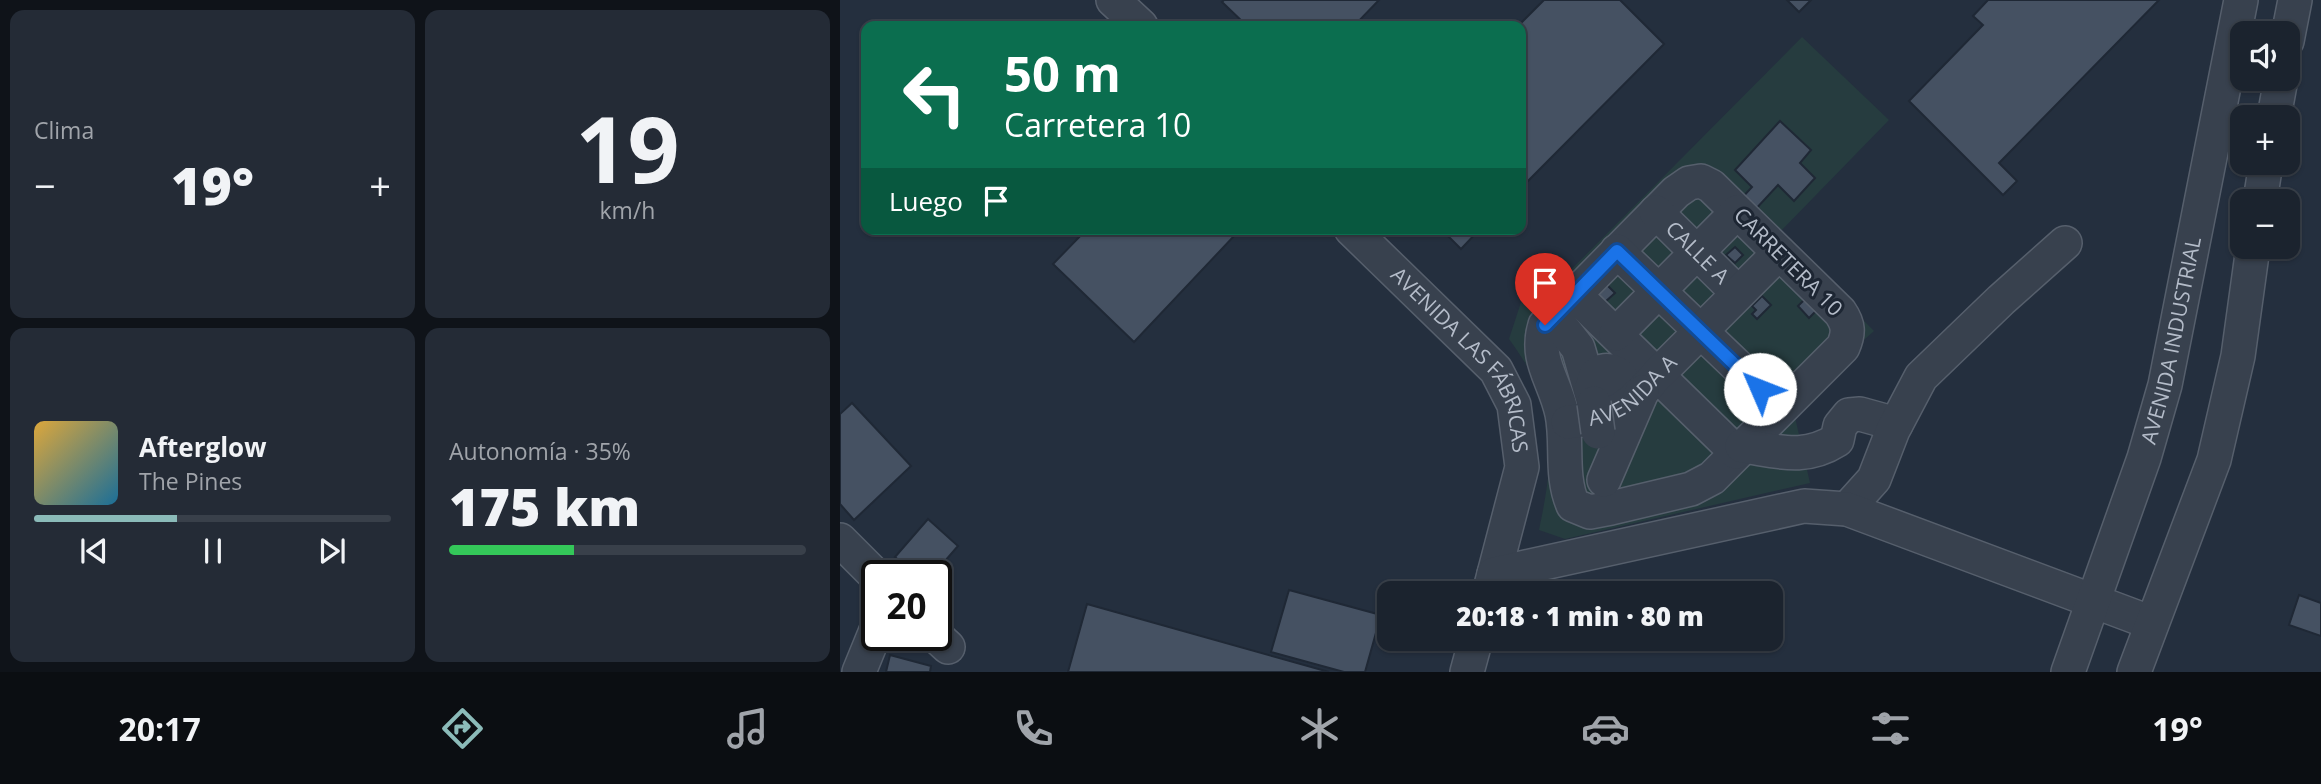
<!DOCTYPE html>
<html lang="es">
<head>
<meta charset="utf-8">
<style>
  :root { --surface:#1b232e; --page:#242b36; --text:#f1f3f6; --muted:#a0a4aa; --line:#39404a; --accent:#8bbbb9 }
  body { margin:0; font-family:"Open Sans",sans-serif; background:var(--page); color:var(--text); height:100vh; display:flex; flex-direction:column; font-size:26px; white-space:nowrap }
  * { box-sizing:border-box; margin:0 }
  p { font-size:23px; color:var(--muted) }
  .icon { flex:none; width:38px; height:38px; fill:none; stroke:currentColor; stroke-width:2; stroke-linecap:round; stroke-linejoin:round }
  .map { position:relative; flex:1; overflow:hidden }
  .side { display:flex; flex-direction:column; gap:10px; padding:10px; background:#0f1319; width:840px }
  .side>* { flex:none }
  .banner { position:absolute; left:21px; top:21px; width:665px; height:214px; border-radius:14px; box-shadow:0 2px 5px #0004,0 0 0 2px var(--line); background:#0b6e4f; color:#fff; overflow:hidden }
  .controls { position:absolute; left:1390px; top:21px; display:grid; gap:14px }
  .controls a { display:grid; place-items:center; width:70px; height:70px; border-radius:14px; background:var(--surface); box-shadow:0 2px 5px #0004,0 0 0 2px var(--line); font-size:35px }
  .speed { position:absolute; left:21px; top:560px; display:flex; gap:14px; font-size:35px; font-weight:700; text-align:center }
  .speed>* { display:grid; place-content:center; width:91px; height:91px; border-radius:50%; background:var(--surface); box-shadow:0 2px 5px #0004,0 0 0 2px var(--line); line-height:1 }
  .speed .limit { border:4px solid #111; border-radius:10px; background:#fff; color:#111 }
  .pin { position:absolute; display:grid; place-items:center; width:60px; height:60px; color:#fff; margin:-72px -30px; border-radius:50% 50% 50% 0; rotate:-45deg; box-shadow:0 0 7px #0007 }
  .pin .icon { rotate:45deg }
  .me { position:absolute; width:77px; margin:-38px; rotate:314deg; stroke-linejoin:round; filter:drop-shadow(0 0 5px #0008) }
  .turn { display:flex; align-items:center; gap:24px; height:147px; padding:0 28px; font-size:32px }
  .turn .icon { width:91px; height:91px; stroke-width:2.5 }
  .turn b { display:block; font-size:49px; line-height:60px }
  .then { display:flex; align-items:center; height:66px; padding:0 28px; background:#0003; gap:14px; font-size:26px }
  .big { font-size:52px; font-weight:800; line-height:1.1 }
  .side .card { flex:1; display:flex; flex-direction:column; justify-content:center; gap:10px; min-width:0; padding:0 24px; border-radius:14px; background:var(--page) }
  .side .dial { align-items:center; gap:0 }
  .dial b { font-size:91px; line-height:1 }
  .song { display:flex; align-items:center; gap:21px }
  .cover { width:84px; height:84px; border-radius:10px; background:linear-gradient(135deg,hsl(40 70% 55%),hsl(200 70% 35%)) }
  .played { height:7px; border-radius:4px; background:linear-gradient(90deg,var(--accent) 40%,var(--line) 40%) }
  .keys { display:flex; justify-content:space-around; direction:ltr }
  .heat { display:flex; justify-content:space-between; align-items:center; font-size:38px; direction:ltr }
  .charge { height:10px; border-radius:5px; background:linear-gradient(90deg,#34c759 35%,var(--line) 0) }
  .side .tiles { flex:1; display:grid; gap:10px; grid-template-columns:repeat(2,1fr) }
  .trip { position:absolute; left:537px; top:581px; width:406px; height:70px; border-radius:14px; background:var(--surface); box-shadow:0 2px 5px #0004,0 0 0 2px var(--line); font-weight:800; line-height:70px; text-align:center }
  .menu { display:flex; height:112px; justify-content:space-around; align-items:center; background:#0b0e12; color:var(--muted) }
  .menu .icon { width:49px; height:49px }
  .menu .current { color:var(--accent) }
  .menu b { font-size:32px; color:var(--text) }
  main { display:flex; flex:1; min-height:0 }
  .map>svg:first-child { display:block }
  .green { fill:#263c3f }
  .building { fill:#455162; stroke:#1f2835; stroke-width:2 }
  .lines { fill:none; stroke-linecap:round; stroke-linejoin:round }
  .minor-casing { stroke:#565f6c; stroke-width:36 }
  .minor { stroke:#38414e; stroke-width:33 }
  .minor-bridge-casing { stroke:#565f6c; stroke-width:36; stroke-linecap:butt }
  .minor-bridge { stroke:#38414e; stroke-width:33 }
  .route-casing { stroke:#114b97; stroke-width:18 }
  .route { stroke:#1a73e8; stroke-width:12 }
  .labels { text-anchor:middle; stroke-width:6; stroke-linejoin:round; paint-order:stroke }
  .street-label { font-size:21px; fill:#b4bcc9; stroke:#1d2633 }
</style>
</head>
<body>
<main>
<section class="side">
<div class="tiles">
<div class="card"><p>Clima</p>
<div class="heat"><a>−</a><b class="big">19°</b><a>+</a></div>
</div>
<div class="card dial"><b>19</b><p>km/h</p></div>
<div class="card">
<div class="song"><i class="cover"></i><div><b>Afterglow</b><p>The Pines</p></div></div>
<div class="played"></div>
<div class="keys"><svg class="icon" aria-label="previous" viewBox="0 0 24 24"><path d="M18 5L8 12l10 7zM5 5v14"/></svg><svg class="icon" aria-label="pause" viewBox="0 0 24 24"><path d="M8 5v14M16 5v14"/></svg><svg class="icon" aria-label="next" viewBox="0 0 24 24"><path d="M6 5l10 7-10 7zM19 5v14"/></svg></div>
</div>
<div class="card"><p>Autonomía · 35%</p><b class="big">175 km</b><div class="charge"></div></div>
</div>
</section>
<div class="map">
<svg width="1481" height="672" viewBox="0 0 1481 672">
  <rect width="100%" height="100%" fill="#242f3e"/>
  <path class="green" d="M962 37 1049 120 938 234 1034 331 952 404 970 483 725 539 699 530C708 486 717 438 702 395 694 375 681 356 669 339L683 296 702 299Z"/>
  <g class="building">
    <path d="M384 0H539L514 26H407L382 2Z"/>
    <path d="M704 0H780L824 44 681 188V26H678Z"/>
    <path d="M947 0H971L959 12Z"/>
    <path d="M1148 0H1319L1159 163 1177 181 1163 195 1069 101 1143 25 1133 16Z"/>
    <path d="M940 121 971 150 960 163 975 178 954 201 938 185 913 212 900 200 912 187 895 170Z"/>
    <path d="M247 229H388L395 235 294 342 213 264Z"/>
    <path d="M601 229H640L621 249Z"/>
    <path d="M895 247 903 255 895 263 886 255Z"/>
    <path d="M766 284 775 293 765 302 757 293Z"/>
    <path d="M922 296 931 305 917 319 912 314 916 310 912 306Z"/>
    <path d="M968 296 979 308 969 318 958 306Z"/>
    <path d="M12 403 71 466 14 520 0 504V414Z"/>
    <path d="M88 519 118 546 92 576H76L55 557Z"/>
    <path d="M449 590 541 615 525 672H504L431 652Z"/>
    <path d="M1459 595 1481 603V636L1449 625Z"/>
    <path d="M247 604 489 672H228Z"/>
    <path d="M50 655 91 666 90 672H46Z"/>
  </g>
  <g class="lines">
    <defs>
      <g id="minor">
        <path d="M273 0 301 26"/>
        <path d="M1447 41 1455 0"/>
        <path d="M1434 117 1441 79"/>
        <path d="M861 181 871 186 1000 312C1009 325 1009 333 1003 347L872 478 851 489 771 508 750 512 733 505C720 475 728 444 722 414 715 380 694 360 705 325L836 192 849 183Z"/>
        <path d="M1420 201 1426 163"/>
        <path id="s1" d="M816 212 897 292"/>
        <path id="s2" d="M511 229 656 370 674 405 682 467 649 593"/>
        <path d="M777 251 941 408"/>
        <path d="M734 294 896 452"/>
        <path d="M713 316 738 348 754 403"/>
        <path d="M776 334 897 212"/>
        <path d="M751 390C753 385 754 377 757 374 765 366 784 373 783 384 782 398 770 408 761 417"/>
        <path id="s3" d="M728 422C776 416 786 411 817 375L939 253"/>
        <path d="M902 446C938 451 964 461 997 440L1000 426 1009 415 1020 414 1056 424"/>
        <path d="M764 480 802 392"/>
        <path d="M1007 509 1034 479 1053 430 1081 377 1161 300 1225 243"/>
        <path d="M0 540 37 577"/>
        <path d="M654 574 964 506 1007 509 1312 623"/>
        <path d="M95 635 108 647"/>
        <path d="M19 672 37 628"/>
        <path d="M627 672 636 639"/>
        <path id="s4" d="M1228 672 1304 458 1325 385 1401 0"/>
        <path d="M1294 672 1374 460 1398 356 1413 247"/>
      </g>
    </defs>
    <use href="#minor" class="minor-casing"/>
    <use href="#minor" class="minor"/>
    <defs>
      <path id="minor-bridge" d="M754 403 758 432"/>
    </defs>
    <use href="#minor-bridge" class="minor-bridge-casing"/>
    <use href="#minor-bridge" class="minor-bridge"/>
  </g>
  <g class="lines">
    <defs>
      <path id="route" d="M705 325 777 251 920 389"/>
    </defs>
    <use href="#route" class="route-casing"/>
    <use href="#route" class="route"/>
  </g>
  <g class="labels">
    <g class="street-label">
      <text dy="7" stroke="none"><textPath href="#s1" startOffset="58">CALLE A</textPath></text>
      <text transform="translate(948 262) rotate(45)" y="7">CARRETERA 10</text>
      <text dy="7" stroke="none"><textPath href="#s4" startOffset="348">AVENIDA INDUSTRIAL</textPath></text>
      <text dy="7" stroke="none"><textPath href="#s2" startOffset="175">AVENIDA LAS FÁBRICAS</textPath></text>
      <text dy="7" stroke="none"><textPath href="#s3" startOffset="74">AVENIDA A</textPath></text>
    </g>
  </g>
</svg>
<div class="controls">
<a><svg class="icon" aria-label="sound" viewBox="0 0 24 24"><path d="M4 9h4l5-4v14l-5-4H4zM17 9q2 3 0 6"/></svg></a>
<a>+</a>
<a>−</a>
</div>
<div class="speed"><div class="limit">20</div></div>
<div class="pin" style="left:705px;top:325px;background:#d93025"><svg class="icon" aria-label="arrive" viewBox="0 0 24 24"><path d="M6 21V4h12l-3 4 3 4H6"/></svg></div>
<svg class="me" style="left:920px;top:389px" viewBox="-20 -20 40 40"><circle r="19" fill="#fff"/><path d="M0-13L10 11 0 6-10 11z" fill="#1a73e8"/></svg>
<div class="trip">20:18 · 1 min · 80 m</div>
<div class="banner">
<div class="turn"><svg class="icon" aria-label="left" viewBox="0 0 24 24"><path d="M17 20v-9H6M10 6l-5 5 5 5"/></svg><div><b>50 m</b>Carretera 10</div></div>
<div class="then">Luego<svg class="icon" aria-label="arrive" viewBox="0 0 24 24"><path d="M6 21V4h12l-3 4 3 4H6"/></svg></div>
</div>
</div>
</main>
<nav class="menu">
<b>20:17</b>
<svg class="icon current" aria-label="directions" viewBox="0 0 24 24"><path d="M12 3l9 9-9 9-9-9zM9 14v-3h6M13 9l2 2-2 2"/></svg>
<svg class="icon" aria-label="music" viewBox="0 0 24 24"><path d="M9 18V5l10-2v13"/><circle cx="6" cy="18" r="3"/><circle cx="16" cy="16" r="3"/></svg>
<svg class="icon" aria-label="phone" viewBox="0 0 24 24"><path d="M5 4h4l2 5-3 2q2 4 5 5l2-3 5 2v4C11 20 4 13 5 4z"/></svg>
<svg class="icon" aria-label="climate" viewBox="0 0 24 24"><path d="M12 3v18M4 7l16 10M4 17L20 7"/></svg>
<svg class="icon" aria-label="car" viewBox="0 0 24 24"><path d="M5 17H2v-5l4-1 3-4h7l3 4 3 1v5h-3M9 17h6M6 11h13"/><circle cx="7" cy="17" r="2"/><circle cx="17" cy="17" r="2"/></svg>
<svg class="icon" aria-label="filters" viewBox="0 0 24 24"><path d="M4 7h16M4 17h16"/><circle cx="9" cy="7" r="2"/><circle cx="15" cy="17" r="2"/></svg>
<b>19°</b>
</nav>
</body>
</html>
